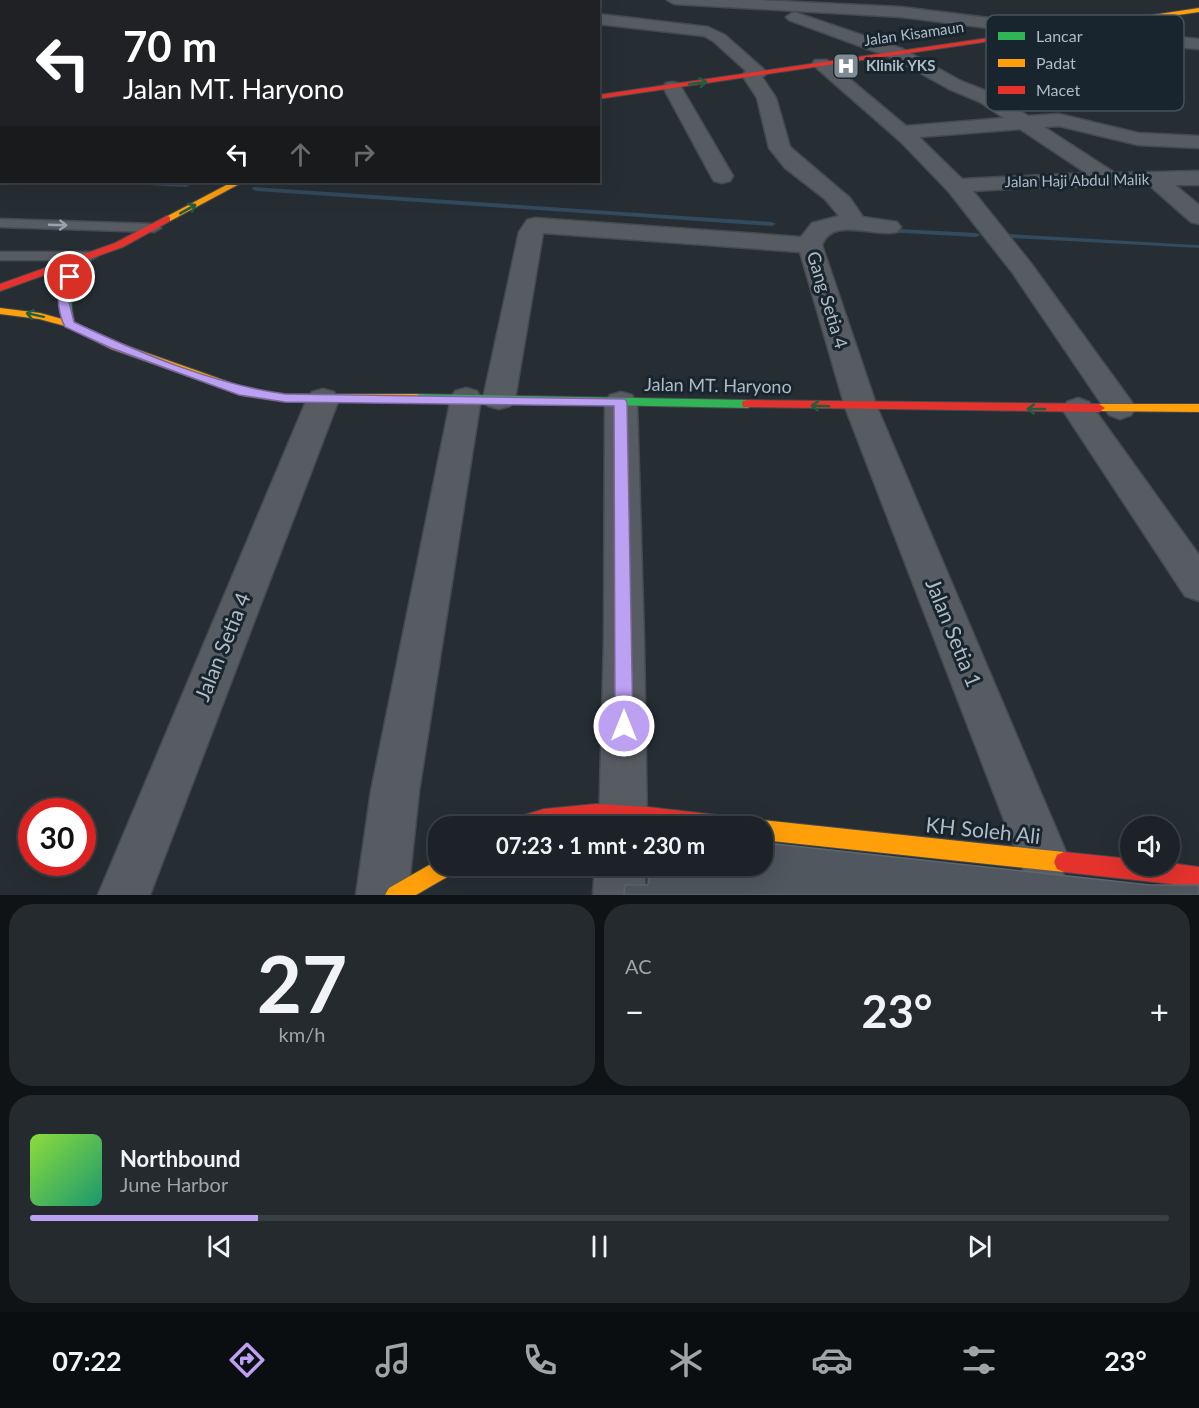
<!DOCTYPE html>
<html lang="id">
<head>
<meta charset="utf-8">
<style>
  :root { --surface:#1c2227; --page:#252a2f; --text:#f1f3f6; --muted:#a0a4a7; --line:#3a3f44; --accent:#bca0f2 }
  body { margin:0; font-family:Lato,sans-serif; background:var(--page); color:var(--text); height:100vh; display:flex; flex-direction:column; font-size:22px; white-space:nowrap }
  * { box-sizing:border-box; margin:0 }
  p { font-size:20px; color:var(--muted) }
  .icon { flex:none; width:33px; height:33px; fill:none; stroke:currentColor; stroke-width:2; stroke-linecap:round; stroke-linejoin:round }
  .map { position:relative; height:895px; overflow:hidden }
  .drawer { display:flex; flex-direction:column; gap:9px; padding:9px; background:#0f1315; flex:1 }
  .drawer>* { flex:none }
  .hud { position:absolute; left:0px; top:0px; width:600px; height:183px; box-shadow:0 6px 24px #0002,0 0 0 2px var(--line); background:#202124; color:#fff; overflow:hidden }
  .fabs { position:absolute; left:1120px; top:816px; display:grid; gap:12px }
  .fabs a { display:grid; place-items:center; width:60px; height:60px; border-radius:50%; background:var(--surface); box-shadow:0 6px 24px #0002,0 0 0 2px var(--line); font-size:30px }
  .speed { position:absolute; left:18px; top:798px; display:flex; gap:12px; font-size:30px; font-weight:700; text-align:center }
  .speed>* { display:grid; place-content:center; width:78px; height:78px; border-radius:50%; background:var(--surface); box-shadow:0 6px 24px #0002,0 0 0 2px var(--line); line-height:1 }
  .speed .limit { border:9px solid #d22; background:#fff; color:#111 }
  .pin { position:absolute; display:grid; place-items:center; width:51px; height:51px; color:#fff; margin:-26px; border:3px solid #fff; border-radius:50%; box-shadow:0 2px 6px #0007 }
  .me { position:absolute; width:66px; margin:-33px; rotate:0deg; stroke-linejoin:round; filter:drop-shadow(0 0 4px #0008) }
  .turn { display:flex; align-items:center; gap:21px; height:126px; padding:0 24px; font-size:27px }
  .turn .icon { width:78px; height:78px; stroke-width:2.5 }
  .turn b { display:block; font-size:42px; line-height:51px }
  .lanes { display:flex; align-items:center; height:57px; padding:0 24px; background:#0003; justify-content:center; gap:30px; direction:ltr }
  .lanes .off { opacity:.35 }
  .big { font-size:45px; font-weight:700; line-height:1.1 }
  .drawer .tile { flex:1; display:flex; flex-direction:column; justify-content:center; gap:9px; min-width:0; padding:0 21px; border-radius:24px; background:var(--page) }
  .drawer .dial { align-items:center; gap:0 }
  .dial b { font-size:78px; line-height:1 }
  .song { display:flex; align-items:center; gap:18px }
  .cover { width:72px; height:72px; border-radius:9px; background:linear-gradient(135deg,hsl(90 70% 55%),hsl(160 70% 35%)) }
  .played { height:6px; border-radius:3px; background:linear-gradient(90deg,var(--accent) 20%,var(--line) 20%) }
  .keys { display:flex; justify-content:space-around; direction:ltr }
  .heat { display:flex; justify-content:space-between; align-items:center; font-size:33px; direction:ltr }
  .drawer .tiles { flex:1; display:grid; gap:9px; grid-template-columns:1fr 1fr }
  .tile:last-child { grid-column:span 2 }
  .trip { position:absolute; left:428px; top:816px; width:345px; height:60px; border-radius:24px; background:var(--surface); box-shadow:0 6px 24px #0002,0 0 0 2px var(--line); font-weight:700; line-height:60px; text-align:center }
  .tab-bar { display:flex; height:96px; justify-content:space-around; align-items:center; background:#0b0e10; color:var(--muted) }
  .tab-bar .icon { width:42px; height:42px }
  .tab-bar .selected { color:var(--accent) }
  .tab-bar b { font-size:27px; color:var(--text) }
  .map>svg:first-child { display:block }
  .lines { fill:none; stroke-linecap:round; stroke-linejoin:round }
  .stream { fill:#324b5e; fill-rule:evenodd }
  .lane-casing { stroke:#444a4f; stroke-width:3 }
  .street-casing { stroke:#444a4f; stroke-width:3 }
  .fast-casing { stroke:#444a4f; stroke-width:2 }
  .slow-casing { stroke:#444a4f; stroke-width:2 }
  .jam-casing { stroke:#444a4f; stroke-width:2 }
  .lane { fill:#565c62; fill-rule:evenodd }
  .street { fill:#565c62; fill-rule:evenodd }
  .fast { fill:#30b455; fill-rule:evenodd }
  .slow { fill:#ff9f0a; fill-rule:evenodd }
  .jam { fill:#e5322d; fill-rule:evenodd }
  .wall { fill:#454b52 }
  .building { fill:#50575e; stroke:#5f676e; stroke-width:1.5 }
  .oneway { stroke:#225e3e }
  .oneway2 { stroke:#99a3ad }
  .route { fill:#bca0f2; stroke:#7a689d; stroke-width:1.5 }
  .labels { text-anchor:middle; stroke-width:6; stroke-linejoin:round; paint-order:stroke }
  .far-street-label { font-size:15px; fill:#afbbc6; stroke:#19252e }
  .far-poi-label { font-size:15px; font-weight:bold; fill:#afbbc6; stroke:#19252e; text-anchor:start }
  .street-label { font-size:18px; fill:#afbbc6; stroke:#19252e }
  .near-street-label { font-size:21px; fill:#afbbc6; stroke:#19252e }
  .key { fill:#19252e; stroke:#46525c; stroke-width:1.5 }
  .key-label { font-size:16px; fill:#afbbc6 }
</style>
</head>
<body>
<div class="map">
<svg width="1199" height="895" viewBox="0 0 1199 895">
  <rect width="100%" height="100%" fill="#262e34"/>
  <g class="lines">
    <g class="stream">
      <path d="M84 0H90L82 2Z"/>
      <rect x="0" y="172" width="2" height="4"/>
      <path d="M121 182 186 183 190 185 186 187 125 184Z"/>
      <path d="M253 187 772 222 776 224 772 226 256 191 252 189Z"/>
      <path d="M881 228 976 233 980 235 976 237 884 232 880 230Z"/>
      <path d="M1009 234 1196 245H1199V248L1012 238H1009Z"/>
    </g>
    <defs>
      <g id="lane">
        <rect x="259" y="0" width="8" height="2"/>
        <path d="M0 219 154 224 161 228 154 232 0 227Z"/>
        <path d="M0 252H91L98 256 91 260H0Z"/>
      </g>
      <g id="street">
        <path d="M381 0H396L380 2Z"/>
        <path d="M424 0H438L423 2Z"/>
        <rect x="538" y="0" width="14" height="2"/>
        <path d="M667 0H758L901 7 1053 26 1199 39V49L1053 36 901 17 674 4Z"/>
        <path d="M794 12 903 49 961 81 994 94 1028 116 1059 114 1138 133 1199 136V148L1138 145 1059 126 1044 127 1115 173 1199 171V185H1175L1199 205V224L1191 222 1149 185 1028 188 973 191 1030 262 1131 401 1136 408 1131 415 1120 419 1109 415 1012 272 949 192 901 142 812 64 815 60H827L906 126 1004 118 980 102 949 89 895 59 789 20 786 17ZM1020 129 1086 173 962 179 919 137Z"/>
        <path d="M598 14 708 27 725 35 768 73 762 77 776 98 790 147 850 198 863 217 897 222 901 227 897 232C875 238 832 216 822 245L877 407 1069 859 1062 877 1044 884 1026 877 845 407 800 252 543 233 515 399 510 406 499 409 488 406 483 399 519 232 527 220 535 218 801 237 812 223 839 216 825 199 785 168 769 148 757 98 742 75 746 71 713 41 704 36 598 24Z"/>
        <path d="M672 82 678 83 681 87 733 176 730 181 722 183 714 181 711 176 663 87 666 83Z"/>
        <path d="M0 98 2 99V111L0 110Z"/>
        <path d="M466 388 477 391 481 398 419 791 408 895H356L371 791 451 398 455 391Z"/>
        <path d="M323 389 334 392 339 399 150 895H98L307 399 312 392Z"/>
        <path d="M621 392 632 395 637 402 644 640 647 826H599L604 640 605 402 610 395Z"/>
        <path d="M1078 398 1089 402 1199 555V601L1185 596 1062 409 1067 402Z"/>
        <path d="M595 866H645V895H593Z"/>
      </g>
      <g id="fast">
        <path d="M79 258 84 261C72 282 68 300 75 324L69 327 63 324C57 299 62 280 75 259Z"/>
        <path d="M417 394 748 400 754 404 748 408 413 401 411 398Z"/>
      </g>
      <g id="slow">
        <path d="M1199 8V12L1009 39 1006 37Z"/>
        <path d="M232 182H243L170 221 162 219Z"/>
        <path d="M0 308 40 313 73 322 119 343 246 388 285 394H417L423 398 417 402H285L244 396 111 349 65 326 39 319 0 314Z"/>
        <path d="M1099 404H1199V412L1094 411 1093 408Z"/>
        <path d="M762 820 1064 852 1071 855 1074 862 1071 869 1064 872 762 840V826H753L755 823Z"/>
        <path d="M438 860V866H457L454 873 416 895H385L389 888Z"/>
      </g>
      <g id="jam">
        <path d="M101 0H109L98 2Z"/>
        <rect x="0" y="29" width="2" height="4"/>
        <path d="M1009 35 1011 38 598 99V95Z"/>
        <path d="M167 216 170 217V221L123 247 0 291V284L115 243Z"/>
        <path d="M748 400 1099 404 1105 408 1099 412 743 407 742 404 743 401Z"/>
        <path d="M596 804 648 807 726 816 733 819 736 826C690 831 642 824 596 824 567 824 537 829 508 826L511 819 544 809Z"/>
        <path d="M1064 852 1131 859V866H1170V863L1199 867V887L1064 872 1057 869 1054 862 1057 855Z"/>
      </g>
    </defs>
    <use href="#lane" class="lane-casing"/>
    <use href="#street" class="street-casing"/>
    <use href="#fast" class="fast-casing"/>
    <use href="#slow" class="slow-casing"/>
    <use href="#jam" class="jam-casing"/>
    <use href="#lane" class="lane"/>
    <use href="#street" class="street"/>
    <use href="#fast" class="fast"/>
    <use href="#slow" class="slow"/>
    <use href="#jam" class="jam"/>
  </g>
  <path class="wall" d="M647 866H762L647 885Z"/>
  <g class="building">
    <path d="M629 821 682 826H628Z"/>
    <path d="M762 834 765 835 767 843 1150 885H1199V895H624L625 885H647L649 883V866H762Z"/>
  </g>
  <defs><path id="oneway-shaft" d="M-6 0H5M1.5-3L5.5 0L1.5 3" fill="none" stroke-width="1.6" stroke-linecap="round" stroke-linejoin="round" transform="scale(1.5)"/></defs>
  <g class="oneway">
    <use href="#oneway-shaft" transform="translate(698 83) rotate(-8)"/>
    <use href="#oneway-shaft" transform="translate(188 209) rotate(-29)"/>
    <use href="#oneway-shaft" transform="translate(35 315) rotate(-168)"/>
    <use href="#oneway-shaft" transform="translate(820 406) rotate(-178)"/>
    <use href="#oneway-shaft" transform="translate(1036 409) rotate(-180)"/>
  </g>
  <use class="oneway2" href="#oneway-shaft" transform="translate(58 225) rotate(2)"/>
  <path class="route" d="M70 273 75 277 68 298 74 322C140 353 213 384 285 394L625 399 627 402 633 726 630 732 624 734 617 732 615 726 614 406 285 402 239 395 111 348 65 327C58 313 52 280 70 273Z"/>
  <defs>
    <symbol id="hospital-square" viewBox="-11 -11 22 22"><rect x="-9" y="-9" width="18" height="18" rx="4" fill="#7f8a93" stroke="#19252e"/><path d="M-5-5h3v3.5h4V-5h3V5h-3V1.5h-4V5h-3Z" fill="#fff"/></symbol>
  </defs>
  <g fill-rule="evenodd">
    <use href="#hospital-square" x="831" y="51" width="30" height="30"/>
  </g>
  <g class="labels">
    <g class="far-street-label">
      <text transform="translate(914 34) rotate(-8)" y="5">Jalan Kisamaun</text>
      <text transform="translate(1077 181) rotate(-1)" y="5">Jalan Haji Abdul Malik</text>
    </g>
    <g class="far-poi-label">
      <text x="866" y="71">Klinik YKS</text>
    </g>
    <g class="street-label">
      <text transform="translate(827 300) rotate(73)" y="6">Gang Setia 4</text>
      <text transform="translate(718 386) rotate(1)" y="6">Jalan MT. Haryono</text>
    </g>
    <g class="near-street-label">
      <text transform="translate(953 633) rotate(68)" y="7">Jalan Setia 1</text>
      <text transform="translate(223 647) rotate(-68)" y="7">Jalan Setia 4</text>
      <text transform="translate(983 831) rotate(6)" y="7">KH Soleh Ali</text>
    </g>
  </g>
  <rect x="986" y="15" width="198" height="96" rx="9" class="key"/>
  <rect x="998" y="32" width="27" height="8" fill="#30b455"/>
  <rect x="998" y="59" width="27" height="8" fill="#ff9f0a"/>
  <rect x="998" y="86" width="27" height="8" fill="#e5322d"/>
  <g class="key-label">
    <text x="1036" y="42">Lancar</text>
    <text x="1036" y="69">Padat</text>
    <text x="1036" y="96">Macet</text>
  </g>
</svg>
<div class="fabs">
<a><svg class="icon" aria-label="sound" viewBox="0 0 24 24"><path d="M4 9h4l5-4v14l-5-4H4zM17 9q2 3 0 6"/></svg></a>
</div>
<div class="speed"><div class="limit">30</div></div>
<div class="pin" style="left:70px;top:277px;background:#d93025"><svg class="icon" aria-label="arrive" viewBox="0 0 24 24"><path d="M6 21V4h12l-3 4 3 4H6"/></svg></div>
<svg class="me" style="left:624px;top:726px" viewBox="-20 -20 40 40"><circle r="17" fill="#bca0f2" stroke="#fff" stroke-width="3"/><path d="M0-11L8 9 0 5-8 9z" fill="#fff"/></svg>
<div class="trip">07:23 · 1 mnt · 230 m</div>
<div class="hud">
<div class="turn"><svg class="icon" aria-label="left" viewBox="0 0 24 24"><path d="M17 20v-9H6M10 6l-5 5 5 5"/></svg><div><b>70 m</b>Jalan MT. Haryono</div></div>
<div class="lanes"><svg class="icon" aria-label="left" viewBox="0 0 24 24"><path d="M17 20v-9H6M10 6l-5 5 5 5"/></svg><svg class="icon off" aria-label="ahead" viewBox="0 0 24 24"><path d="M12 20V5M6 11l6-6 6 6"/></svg><svg class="icon off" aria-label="right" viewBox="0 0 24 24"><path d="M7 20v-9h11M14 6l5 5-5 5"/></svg></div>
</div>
</div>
<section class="drawer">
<div class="tiles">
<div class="tile dial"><b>27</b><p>km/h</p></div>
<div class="tile"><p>AC</p>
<div class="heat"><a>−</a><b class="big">23°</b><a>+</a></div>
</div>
<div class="tile">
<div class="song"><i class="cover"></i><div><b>Northbound</b><p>June Harbor</p></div></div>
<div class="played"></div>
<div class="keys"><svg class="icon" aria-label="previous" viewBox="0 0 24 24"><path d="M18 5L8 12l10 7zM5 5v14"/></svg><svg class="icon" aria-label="pause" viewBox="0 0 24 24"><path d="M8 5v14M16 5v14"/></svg><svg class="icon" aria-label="next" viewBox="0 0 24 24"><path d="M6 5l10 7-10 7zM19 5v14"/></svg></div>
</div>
</div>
</section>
<nav class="tab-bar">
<b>07:22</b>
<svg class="icon selected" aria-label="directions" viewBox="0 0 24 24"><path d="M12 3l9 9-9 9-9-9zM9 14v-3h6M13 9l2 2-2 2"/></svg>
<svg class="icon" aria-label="music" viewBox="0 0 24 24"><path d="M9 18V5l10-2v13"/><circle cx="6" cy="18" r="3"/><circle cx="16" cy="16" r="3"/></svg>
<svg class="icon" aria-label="phone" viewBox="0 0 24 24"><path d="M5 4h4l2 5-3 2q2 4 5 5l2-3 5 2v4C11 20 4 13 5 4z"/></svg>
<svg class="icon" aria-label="climate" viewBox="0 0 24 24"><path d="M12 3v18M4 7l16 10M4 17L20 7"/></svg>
<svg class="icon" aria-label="car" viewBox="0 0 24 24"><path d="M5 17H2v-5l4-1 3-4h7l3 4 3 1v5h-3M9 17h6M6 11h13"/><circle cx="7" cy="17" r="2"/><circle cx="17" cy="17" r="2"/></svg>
<svg class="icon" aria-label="filters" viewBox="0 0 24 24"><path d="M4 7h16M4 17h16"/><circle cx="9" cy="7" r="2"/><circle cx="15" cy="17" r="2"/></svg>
<b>23°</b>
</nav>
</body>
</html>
